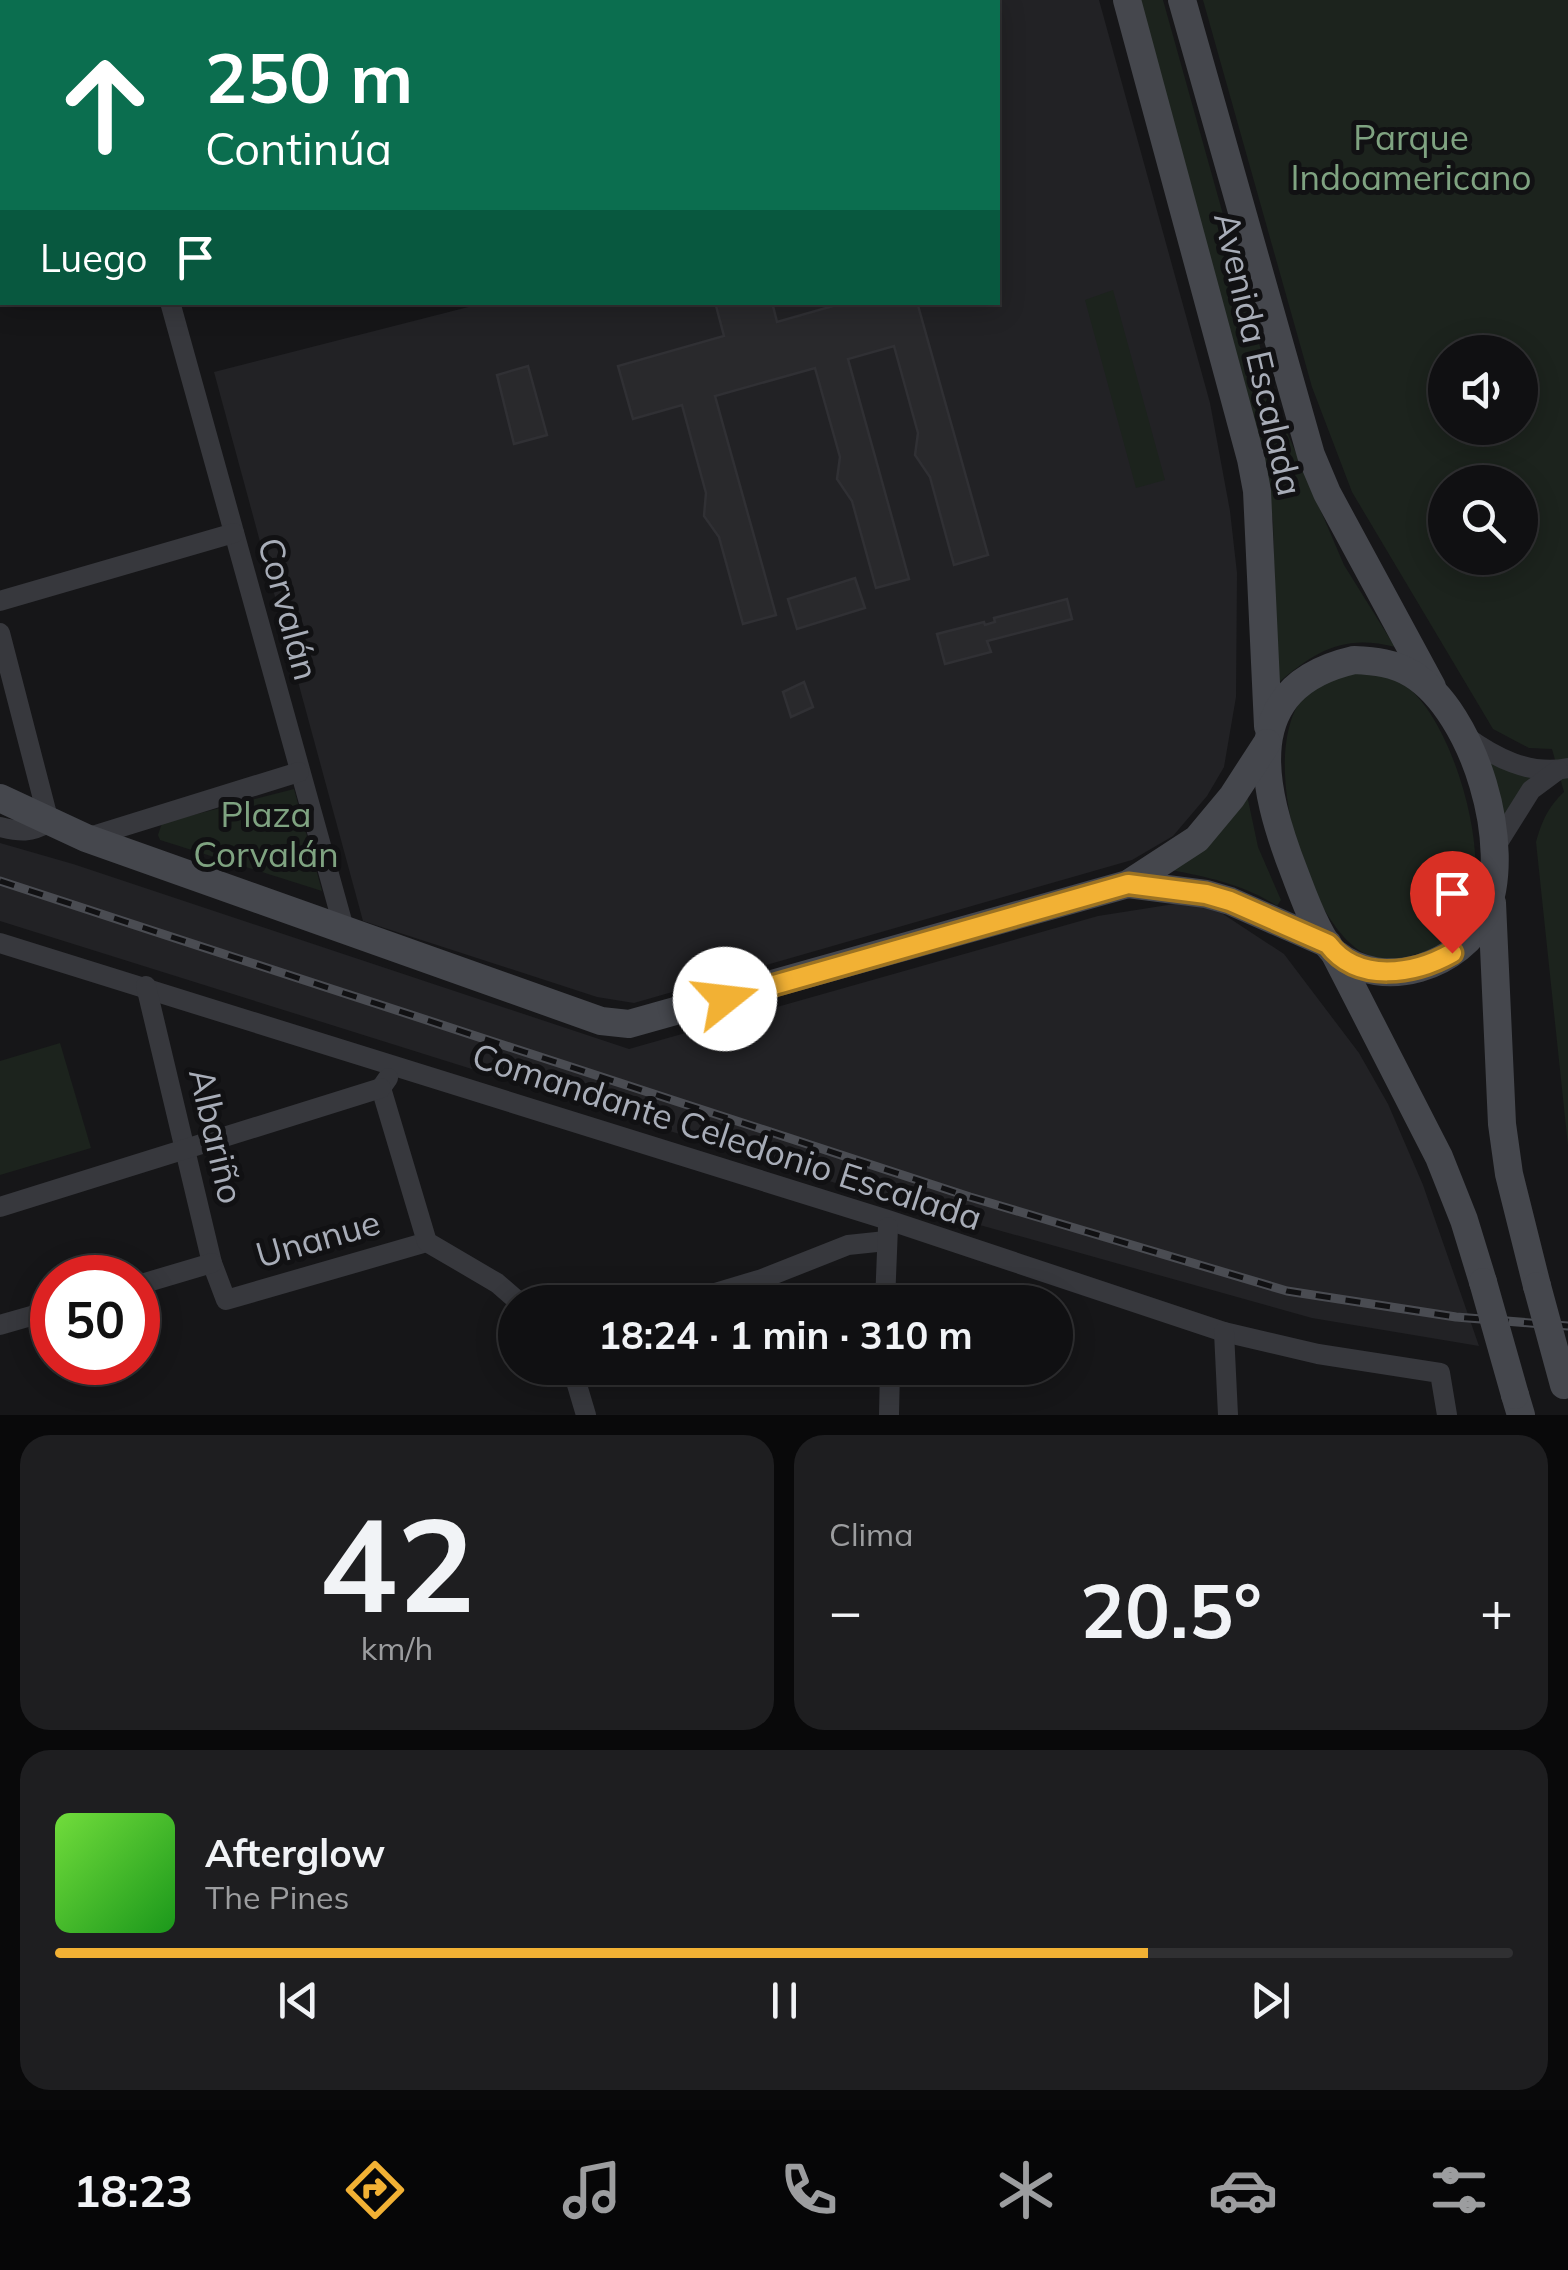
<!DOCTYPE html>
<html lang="es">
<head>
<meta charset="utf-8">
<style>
  :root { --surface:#101012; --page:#1e1e20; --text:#f1f3f6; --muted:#9c9d9f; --line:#303032; --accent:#f2b134 }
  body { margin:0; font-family:Mulish,sans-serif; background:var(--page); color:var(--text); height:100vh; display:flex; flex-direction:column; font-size:38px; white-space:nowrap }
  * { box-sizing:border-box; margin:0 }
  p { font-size:32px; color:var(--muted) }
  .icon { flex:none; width:55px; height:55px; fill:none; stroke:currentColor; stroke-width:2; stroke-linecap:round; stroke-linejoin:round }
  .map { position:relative; height:1415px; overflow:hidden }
  .panel { display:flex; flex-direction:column; gap:20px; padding:20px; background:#09090a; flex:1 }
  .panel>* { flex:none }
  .top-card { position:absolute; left:0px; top:0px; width:1000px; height:305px; box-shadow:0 5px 25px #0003,0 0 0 2px var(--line); background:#0b6e4f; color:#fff; overflow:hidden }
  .buttons { position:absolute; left:1428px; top:335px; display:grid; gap:20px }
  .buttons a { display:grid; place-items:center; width:110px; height:110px; border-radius:50%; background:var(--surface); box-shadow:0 5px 25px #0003,0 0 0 2px var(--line); font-size:50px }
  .speed { position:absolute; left:30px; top:1255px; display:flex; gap:20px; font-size:50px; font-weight:700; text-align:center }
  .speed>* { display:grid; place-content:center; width:130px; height:130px; border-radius:50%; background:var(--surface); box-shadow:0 5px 25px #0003,0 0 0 2px var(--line); line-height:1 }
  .speed .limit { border:15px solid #d22; background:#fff; color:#111 }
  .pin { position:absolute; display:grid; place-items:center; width:85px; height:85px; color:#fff; margin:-102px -42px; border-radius:50% 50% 50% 0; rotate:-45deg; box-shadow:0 0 10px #0007 }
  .pin .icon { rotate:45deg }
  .me { position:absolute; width:110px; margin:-55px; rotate:74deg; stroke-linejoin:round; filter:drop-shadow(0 0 8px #0008) }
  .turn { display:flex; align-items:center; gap:35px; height:210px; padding:0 40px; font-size:45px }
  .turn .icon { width:130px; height:130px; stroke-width:2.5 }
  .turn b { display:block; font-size:70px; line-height:85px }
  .then { display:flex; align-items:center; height:95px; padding:0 40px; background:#0003; gap:20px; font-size:38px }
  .big { font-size:75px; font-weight:700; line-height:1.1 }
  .panel .card { flex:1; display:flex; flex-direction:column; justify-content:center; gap:15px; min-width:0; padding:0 35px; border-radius:30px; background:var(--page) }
  .panel .dial { align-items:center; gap:0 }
  .dial b { font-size:130px; line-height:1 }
  .song { display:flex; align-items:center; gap:30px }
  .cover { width:120px; height:120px; border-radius:15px; background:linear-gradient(135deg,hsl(100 70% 55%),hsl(120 70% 35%)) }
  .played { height:10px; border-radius:5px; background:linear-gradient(90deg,var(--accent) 75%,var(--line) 75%) }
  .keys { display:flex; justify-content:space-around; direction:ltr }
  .heat { display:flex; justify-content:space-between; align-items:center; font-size:55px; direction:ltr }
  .panel .tiles { flex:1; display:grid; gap:20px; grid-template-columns:1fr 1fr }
  .card:last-child { grid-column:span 2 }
  .trip { position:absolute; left:498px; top:1285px; width:575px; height:100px; border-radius:50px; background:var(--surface); box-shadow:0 5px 25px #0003,0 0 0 2px var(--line); font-weight:700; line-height:100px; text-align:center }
  .tabs { display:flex; height:160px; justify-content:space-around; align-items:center; background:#060607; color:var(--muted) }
  .tabs .icon { width:70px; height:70px }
  .tabs .active { color:var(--accent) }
  .tabs b { font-size:45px; color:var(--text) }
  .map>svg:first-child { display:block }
  .built { fill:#222225 }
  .green { fill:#1c231d; fill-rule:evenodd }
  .building { fill:#29292c; stroke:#303034; stroke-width:2.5 }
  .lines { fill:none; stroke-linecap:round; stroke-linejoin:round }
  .minor { stroke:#37383d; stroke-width:20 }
  .secondary { stroke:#45474d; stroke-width:28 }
  .rail-casing { stroke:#4a4c52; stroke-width:9 }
  .rail { stroke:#111113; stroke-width:5; stroke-dasharray:15; stroke-linecap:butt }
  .secondary-bridge { stroke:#45474d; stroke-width:28 }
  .route-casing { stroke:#9d7322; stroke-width:25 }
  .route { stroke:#f2b134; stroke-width:18 }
  .labels { text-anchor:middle; stroke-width:10; stroke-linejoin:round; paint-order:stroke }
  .park-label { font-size:35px; fill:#7fa381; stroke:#111113 }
  .street-label { font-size:35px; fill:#a8adb8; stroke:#111113 }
</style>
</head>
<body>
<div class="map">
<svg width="1568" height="1415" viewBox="0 0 1568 1415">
  <rect width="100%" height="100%" fill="#161618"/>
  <g class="built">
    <path d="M374 0H1099L1210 403 1230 511 1237 573 1236 697 1224 767 1207 796 1173 836 1132 860 634 1003 597 997 363 921 214 372 484 303 998 302V2Z"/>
    <path d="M0 843 73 864 629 1049 1098 916 1187 902 1223 914 1284 954 1359 1053 1388 1104 1423 1185 1479 1346 1312 1318 880 1197 0 921Z"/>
  </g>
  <g class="green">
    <path d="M1139 0H1163L1278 411 1344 565 1395 647C1343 634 1316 651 1277 684L1273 521 1263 452Z"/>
    <path d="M1203 0H1568V1146L1536 842C1542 821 1548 807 1564 792L1552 749 1529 748 1493 729 1352 492 1312 387ZM1445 352H1520V428H1445ZM1445 482H1520V558H1445Z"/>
    <path d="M1113 290 1165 480 1136 488 1085 300Z"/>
    <path d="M1364 668C1381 674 1399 679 1412 691 1456 732 1494 863 1466 918 1453 943 1440 948 1413 955 1391 962 1368 961 1350 943 1301 898 1256 745 1308 691 1320 679 1348 674 1364 668Z"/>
    <path d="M1486 758 1544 774 1504 815Z"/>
    <path d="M294 789 322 891 160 840 158 835 162 823Z"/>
    <path d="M1247 795 1258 847 1281 900 1277 906C1245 885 1208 877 1171 870 1210 849 1224 830 1247 795Z"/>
    <path d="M60 1043 91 1148 0 1175V1061Z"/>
  </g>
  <g class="building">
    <path d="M398 0H477V2H399Z"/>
    <path d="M715 302H772L777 322 847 302H917L988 555 954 565 930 477 915 455 918 433 894 346 848 359 909 579 876 588 852 501 837 479 840 457 815 368 715 396 776 615 743 624 719 537 704 516 706 493 682 405 633 419 618 366 724 336Z"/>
    <path d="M528 366 547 435 514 444 497 375Z"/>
    <path d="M855 578 865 608 797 629 788 599Z"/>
    <path d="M1067 599 1072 619 987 641 991 652 945 664 937 634 984 622 985 625 995 622 994 618Z"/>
    <path d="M804 682 813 707 791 717 783 692Z"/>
  </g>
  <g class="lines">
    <g class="minor">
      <path d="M86 0V2"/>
      <path d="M352 0V2"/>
      <path d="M0 211 2 210"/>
      <path d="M170 302 345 932"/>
      <path d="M0 601 234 533"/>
      <path d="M0 633 49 822C31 833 20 832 0 827"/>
      <path d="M1464 735C1494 757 1529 776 1568 768"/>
      <path d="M86 838 299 772"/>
      <path d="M1494 849 1531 790 1558 770"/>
      <path d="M0 943 888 1220 1224 1332 1318 1354 1440 1373 1447 1415"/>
      <path d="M146 986 212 1263 226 1300 427 1242"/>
      <path d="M388 1078 381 1088 427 1242 497 1283 519 1302"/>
      <path d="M0 1207 381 1088"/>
      <path d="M138 1285 212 1263"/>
      <path d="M685 1302 762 1279 848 1245 886 1241"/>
      <path d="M885 1302 888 1227"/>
      <path d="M0 1325 52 1310"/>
      <path d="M1224 1332 1228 1415"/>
      <path d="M572 1368 586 1415"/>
      <path d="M889 1415 890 1368"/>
    </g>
    <g class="secondary">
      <path d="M1127 0 1251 459 1257 491 1268 726"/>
      <path d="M1182 0 1311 455 1327 493 1432 687"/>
      <path d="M1354 660C1375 661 1394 663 1412 674 1475 713 1514 848 1485 914 1462 967 1383 992 1336 954 1319 941 1303 895 1295 874 1261 787 1237 687 1354 660Z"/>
      <path d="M0 798 86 838 601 1021 629 1024 1128 884 1197 839 1232 797 1267 743"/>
      <path d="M1128 884 1206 894 1230 901 1328 944"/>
      <path d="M1492 903 1502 1124 1509 1174 1537 1286"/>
      <path d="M1335 954 1439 1157 1464 1220 1483 1282"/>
      <path d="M1515 1395 1521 1415"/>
    </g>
    <defs>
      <path id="rail" d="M0 881 970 1197 1287 1291 1456 1317 1568 1326"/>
    </defs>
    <use href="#rail" class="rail-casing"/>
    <use href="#rail" class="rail"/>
    <g class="secondary-bridge">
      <path d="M1483 1282 1515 1395"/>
      <path d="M1537 1286 1564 1385"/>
    </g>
  </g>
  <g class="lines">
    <defs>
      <path id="route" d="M725 999 1128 884 1206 894 1230 901 1328 944C1358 984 1415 974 1452 953"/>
    </defs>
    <use href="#route" class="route-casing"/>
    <use href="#route" class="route"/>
  </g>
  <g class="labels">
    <g class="park-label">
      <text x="1411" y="150">Parque<tspan x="1411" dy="40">Indoamericano</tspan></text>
      <text x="266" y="827">Plaza<tspan x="266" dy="40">Corvalán</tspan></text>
    </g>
    <g class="street-label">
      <text transform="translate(1258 354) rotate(77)" y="12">Avenida Escalada</text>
      <text transform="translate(288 609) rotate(75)" y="12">Corvalán</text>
      <text transform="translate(216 1136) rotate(77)" y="12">Albariño</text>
      <text transform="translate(727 1137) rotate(18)" y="12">Comandante Celedonio Escalada</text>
      <text transform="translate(318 1239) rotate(-16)" y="12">Unanue</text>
    </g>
  </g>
</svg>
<div class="buttons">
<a><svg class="icon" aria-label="sound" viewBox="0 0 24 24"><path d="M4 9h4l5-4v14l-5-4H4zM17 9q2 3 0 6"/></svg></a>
<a><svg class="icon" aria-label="search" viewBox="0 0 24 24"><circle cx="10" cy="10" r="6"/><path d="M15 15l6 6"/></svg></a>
</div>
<div class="speed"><div class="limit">50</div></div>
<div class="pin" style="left:1452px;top:953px;background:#d93025"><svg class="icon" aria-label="arrive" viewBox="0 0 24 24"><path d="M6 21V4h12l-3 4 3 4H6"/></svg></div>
<svg class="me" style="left:725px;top:999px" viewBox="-20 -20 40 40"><circle r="19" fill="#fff"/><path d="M0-13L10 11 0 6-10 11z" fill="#f2b134"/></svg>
<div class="trip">18:24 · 1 min · 310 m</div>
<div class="top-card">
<div class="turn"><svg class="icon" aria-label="ahead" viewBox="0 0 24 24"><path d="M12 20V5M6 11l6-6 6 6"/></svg><div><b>250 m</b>Continúa</div></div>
<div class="then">Luego<svg class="icon" aria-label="arrive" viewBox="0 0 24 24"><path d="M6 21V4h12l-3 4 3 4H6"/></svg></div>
</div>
</div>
<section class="panel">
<div class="tiles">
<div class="card dial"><b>42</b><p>km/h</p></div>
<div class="card"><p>Clima</p>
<div class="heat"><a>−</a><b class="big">20.5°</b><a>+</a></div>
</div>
<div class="card">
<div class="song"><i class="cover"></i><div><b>Afterglow</b><p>The Pines</p></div></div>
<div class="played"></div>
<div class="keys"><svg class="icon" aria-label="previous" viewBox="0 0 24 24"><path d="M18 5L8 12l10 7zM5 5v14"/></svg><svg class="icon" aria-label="pause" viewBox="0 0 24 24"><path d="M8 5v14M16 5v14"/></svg><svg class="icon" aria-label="next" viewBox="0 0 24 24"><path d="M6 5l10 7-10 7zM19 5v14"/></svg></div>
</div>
</div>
</section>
<nav class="tabs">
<b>18:23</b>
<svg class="icon active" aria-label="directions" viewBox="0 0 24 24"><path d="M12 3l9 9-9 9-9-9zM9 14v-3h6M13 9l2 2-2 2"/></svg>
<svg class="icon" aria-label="music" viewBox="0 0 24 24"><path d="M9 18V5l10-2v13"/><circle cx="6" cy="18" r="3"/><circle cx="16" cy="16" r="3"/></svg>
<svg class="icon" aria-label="phone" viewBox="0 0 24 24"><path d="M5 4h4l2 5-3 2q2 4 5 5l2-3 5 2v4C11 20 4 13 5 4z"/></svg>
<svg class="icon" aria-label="climate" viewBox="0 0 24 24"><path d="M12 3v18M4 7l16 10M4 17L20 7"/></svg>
<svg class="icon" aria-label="car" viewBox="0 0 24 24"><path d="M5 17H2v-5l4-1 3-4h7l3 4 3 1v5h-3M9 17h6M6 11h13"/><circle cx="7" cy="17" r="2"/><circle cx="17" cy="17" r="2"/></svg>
<svg class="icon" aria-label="filters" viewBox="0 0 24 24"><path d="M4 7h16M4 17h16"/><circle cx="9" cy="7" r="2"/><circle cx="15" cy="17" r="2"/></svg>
</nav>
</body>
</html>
